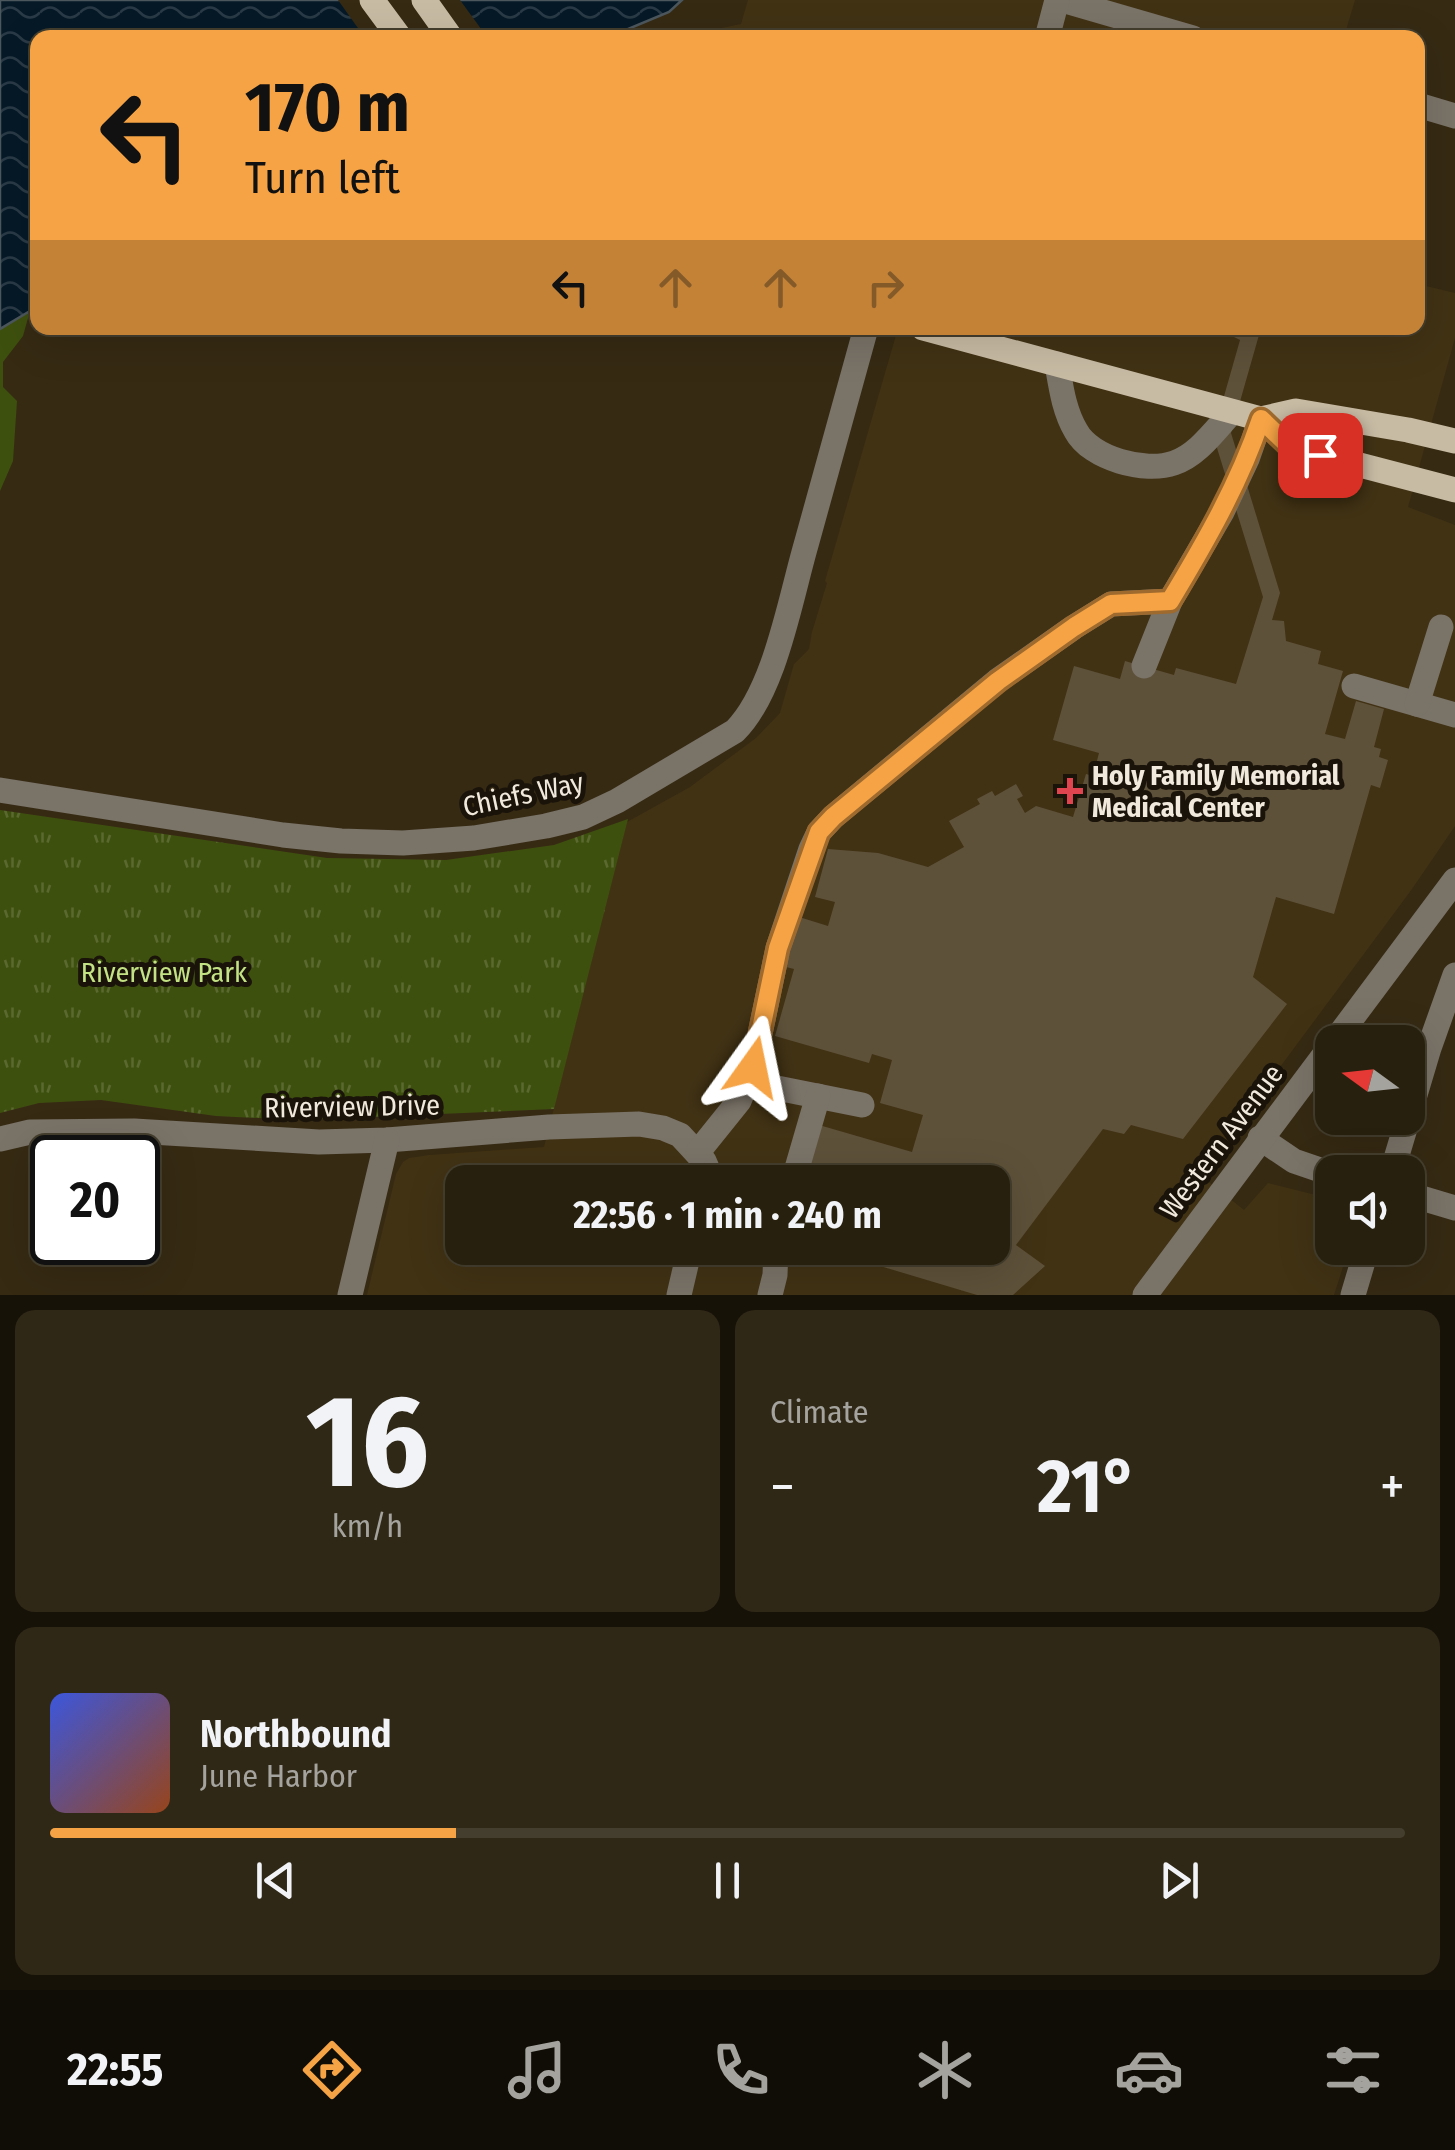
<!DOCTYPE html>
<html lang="en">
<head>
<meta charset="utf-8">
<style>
  :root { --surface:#28200e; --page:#302817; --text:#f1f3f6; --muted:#a5a39e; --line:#443e2e; --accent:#f5a345 }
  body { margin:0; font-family:"Fira Sans Condensed",sans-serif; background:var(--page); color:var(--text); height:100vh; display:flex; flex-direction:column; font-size:38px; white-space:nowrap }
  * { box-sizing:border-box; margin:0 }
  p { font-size:32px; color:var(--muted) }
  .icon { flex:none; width:55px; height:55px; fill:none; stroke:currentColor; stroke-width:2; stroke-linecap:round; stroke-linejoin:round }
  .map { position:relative; height:1295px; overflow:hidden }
  .details { display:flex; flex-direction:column; gap:15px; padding:15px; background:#161208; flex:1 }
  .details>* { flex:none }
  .top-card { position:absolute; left:30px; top:30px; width:1395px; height:305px; border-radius:20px; box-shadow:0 10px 40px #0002,0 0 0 2px var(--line); background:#f5a345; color:#111; overflow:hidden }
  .needle { width:65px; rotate:285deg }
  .fabs { position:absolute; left:1315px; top:1025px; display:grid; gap:20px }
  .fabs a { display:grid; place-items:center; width:110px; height:110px; border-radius:20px; background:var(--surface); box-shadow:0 10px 40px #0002,0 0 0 2px var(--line); font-size:50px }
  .speed { position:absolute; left:30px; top:1135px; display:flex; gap:20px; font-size:50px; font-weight:700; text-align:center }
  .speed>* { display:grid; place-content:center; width:130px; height:130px; border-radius:50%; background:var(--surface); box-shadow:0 10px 40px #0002,0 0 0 2px var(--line); line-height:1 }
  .speed .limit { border:5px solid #111; border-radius:15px; background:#fff; color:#111 }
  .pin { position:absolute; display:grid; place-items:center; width:85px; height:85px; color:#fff; margin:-42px; border-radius:20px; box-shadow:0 5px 15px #0006 }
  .me { position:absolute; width:110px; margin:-55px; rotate:12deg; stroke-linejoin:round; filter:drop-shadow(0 0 8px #0008) }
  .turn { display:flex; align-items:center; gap:35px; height:210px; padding:0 50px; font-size:45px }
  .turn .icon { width:130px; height:130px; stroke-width:2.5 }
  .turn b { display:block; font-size:70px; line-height:85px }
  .lanes { display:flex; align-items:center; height:95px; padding:0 50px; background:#0003; justify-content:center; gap:50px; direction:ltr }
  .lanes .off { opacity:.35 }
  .big { font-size:75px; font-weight:700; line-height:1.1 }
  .details .widget { flex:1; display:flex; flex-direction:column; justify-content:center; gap:15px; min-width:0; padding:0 35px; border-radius:20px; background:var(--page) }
  .details .dial { align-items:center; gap:0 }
  .dial b { font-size:130px; line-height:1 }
  .song { display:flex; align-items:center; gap:30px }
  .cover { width:120px; height:120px; border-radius:15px; background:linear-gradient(135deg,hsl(230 70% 55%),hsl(20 70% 35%)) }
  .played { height:10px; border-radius:5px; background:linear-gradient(90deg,var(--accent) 30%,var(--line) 30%) }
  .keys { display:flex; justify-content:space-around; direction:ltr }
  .heat { display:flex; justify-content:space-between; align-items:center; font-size:55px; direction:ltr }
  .details .tiles { flex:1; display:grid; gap:15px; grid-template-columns:1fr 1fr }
  .widget:last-child { grid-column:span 2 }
  .trip { position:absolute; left:445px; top:1165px; width:565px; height:100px; border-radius:20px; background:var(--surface); box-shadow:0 10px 40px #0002,0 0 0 2px var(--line); font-weight:700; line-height:100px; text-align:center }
  .tabs { display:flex; height:160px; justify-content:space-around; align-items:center; background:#100d06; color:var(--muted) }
  .tabs .icon { width:70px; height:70px }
  .tabs .active { color:var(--accent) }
  .tabs b { font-size:45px; color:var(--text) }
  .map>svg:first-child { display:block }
  .built { fill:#413214; fill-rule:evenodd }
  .grass { fill:#3e500e }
  .park { fill:url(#park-tufts) }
  .water { fill:url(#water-waves); stroke:#4c575d; stroke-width:2.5 }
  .pier { fill:#362a13 }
  .building { fill:#5e513a }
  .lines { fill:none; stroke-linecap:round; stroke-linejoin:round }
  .minor { stroke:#7a7368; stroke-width:25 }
  .major { stroke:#c8bba4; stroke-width:25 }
  .route-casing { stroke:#9f6a2d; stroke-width:25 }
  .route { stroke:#f5a345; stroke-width:18 }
  .health-dot { fill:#e0444e; stroke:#19130a; stroke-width:4 }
  .labels { text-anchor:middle; stroke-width:10; stroke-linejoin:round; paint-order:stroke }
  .poi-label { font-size:28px; font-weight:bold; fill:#f1e9dc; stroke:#19130a; text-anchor:start }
  .street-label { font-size:28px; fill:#f1e9dc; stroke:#19130a }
  .park-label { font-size:28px; fill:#c3e284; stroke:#19130a }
</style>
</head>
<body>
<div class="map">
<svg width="1455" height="1295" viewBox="0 0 1455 1295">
  <defs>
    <pattern id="park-tufts" width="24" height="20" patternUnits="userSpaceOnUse" patternTransform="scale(2.5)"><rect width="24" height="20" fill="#3e500e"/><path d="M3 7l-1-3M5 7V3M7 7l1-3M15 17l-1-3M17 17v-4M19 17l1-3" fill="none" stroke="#5a6930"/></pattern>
    <pattern id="water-waves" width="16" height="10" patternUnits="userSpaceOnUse" patternTransform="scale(2.5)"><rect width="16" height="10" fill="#051927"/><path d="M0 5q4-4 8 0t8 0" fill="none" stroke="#2a3a46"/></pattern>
  </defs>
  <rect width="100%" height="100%" fill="#362a13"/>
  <g class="built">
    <path d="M748 0H1355L1344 37 687 38V35L741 24Z"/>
    <path d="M1418 284 1455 293V338L1408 507 1455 525V826L1412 889 1200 1175 1244 1210 1268 1183 1332 1199V1248H1349L1334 1295H367L396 1174 403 1162 409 1158 429 1155 544 1147 627 822 690 787 756 738 780 713 794 664 809 649 812 632 827 583 825 581 898 328H1418ZM462 1182H992V1248H462Z"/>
  </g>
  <path class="grass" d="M30 311 23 336 3 362V387L17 401 13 461 0 491V329Z"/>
  <path class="park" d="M0 810 327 858 446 860 554 845 628 819 554 1109 300 1120 216 1116 101 1100 39 1103 0 1113Z"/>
  <path class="water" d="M0 0H682L669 12 609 37 38 38 37 311H30L0 329Z"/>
  <path class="pier" d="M338 0H460L487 37 365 38Z"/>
  <path class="building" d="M1234 328H1261L1231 433 1280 593 1272 620 1284 621 1286 641 1321 651 1318 664 1343 671 1325 734 1345 739 1356 701 1384 709 1374 747 1381 749 1379 757 1388 760 1380 788 1371 785 1334 914 1276 897 1253 977 1287 1004 1183 1139 1131 1125 1124 1134 1103 1129 1016 1245 1045 1266 1013 1295H977L820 1248H992V1182H803L819 1125 912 1152 923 1115 880 1103 892 1060 872 1054 869 1063 775 1036 794 969 786 967 799 917 828 926 835 902 815 897 828 849 878 853 928 867 964 847 949 821 980 804 977 799 992 791 995 796 1016 784 1023 796 1017 799 1025 813 1036 806 1073 817 1086 774 1093 776 1099 753 1053 740 1074 666 1120 679 1125 661 1174 675 1176 668 1236 684 1263 597 1213 435 1240 340 1232 336Z"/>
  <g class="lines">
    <g class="minor">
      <path d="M1062 0 1193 38"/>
      <path d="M1047 38 1057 0"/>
      <path d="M1418 105 1455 116"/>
      <path d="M1057 364C1061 387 1064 411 1076 431 1091 459 1145 473 1174 463 1198 455 1215 430 1232 412"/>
      <path d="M1144 666 1170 601 1222 512 1247 459 1261 419"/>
      <path d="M1354 686 1455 715"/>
      <path d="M1417 704 1441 627"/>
      <path d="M0 790 283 835 341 841 403 843 474 838 546 826 583 817 617 801 735 731C775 691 790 600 806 545 826 472 846 400 866 328"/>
      <path d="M747 1082 862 1105"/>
      <path d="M1260 1138 1294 1161 1332 1174"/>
      <path d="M0 1139 30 1132 134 1131 319 1142 387 1140 549 1127 639 1124 663 1128 680 1135 704 1161 707 1168 706 1182"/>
      <path d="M698 1152 739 1101 753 1067 778 948 811 849 819 832 833 817 997 681 1074 627 1111 604 1170 601"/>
      <path d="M1392 1172 1429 1048 1455 975"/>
      <path d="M793 1182 818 1096"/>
      <path d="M1408 1194 1455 1208"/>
      <path d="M350 1295 387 1140"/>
      <path d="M679 1295 690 1248"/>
      <path d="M770 1295 775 1275 776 1248"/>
      <path d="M1145 1295 1455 880"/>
      <path d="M1353 1295 1367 1248"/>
    </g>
    <g class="major">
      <path d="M372 0 400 38"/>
      <path d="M424 0 451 38"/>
      <path d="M923 328 1261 419 1296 411 1408 430 1455 441"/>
      <path d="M1261 419 1291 447 1455 490"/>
    </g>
  </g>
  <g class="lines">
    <defs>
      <path id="route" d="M753 1067 778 948 819 832 833 817 998 681 1074 627 1111 604 1170 601C1205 543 1239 484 1261 419L1290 447 1320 455"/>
    </defs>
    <use href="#route" class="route-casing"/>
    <use href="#route" class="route"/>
  </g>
  <path class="health-dot" d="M1065 776h10v10h10v10h-10v10h-10v-10h-10v-10h10z"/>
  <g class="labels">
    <g class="poi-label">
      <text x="1092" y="785">Holy Family Memorial<tspan x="1092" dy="32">Medical Center</tspan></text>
    </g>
    <g class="street-label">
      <text transform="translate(523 794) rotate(-12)" y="10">Chiefs Way</text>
      <text transform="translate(352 1106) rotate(-1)" y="10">Riverview Drive</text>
      <text transform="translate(1221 1141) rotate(-53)" y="10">Western Avenue</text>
    </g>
    <g class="park-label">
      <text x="164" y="982">Riverview Park</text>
    </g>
  </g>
</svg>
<div class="fabs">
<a><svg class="needle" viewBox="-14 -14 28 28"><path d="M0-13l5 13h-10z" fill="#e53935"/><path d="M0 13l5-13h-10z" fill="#a5a39e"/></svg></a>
<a><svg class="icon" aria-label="sound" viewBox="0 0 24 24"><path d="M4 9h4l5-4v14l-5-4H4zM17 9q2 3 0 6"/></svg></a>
</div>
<div class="speed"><div class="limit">20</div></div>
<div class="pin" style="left:1320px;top:455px;background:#d93025"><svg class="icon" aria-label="arrive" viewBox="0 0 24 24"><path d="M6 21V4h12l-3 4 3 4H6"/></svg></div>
<svg class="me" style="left:753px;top:1067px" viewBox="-20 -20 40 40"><path d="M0-17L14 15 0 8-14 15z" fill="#f5a345" stroke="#fff" stroke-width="4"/></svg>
<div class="trip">22:56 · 1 min · 240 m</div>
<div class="top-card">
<div class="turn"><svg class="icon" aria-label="left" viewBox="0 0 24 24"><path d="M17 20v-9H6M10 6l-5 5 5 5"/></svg><div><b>170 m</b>Turn left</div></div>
<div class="lanes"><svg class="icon" aria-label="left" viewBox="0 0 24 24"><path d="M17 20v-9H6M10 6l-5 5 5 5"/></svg><svg class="icon off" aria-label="ahead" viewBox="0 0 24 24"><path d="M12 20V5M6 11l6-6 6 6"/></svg><svg class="icon off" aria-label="ahead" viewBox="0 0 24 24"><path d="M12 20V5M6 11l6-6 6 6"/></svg><svg class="icon off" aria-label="right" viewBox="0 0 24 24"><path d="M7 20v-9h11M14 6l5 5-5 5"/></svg></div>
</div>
</div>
<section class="details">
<div class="tiles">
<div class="widget dial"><b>16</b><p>km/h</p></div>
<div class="widget"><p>Climate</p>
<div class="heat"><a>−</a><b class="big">21°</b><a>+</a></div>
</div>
<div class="widget">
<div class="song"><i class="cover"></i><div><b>Northbound</b><p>June Harbor</p></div></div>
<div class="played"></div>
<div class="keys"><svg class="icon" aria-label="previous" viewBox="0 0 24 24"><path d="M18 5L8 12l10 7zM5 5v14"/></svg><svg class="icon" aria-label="pause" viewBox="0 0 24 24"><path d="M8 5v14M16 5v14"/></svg><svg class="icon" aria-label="next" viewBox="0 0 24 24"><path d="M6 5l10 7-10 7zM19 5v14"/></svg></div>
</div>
</div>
</section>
<nav class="tabs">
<b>22:55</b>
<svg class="icon active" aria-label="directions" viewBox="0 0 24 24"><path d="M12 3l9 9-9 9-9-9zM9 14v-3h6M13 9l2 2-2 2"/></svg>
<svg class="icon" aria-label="music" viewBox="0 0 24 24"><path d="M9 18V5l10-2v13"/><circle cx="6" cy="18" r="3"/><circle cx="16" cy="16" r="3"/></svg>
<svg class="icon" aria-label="phone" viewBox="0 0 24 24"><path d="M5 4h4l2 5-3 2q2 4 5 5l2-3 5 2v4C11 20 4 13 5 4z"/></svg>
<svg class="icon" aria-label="climate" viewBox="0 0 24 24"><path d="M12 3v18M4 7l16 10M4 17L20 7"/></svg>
<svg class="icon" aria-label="car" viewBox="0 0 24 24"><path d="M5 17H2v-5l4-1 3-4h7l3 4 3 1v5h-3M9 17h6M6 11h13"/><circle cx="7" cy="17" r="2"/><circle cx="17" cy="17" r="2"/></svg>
<svg class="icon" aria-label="filters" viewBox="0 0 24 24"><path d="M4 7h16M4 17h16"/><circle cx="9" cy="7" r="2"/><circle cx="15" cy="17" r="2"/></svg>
</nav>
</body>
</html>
